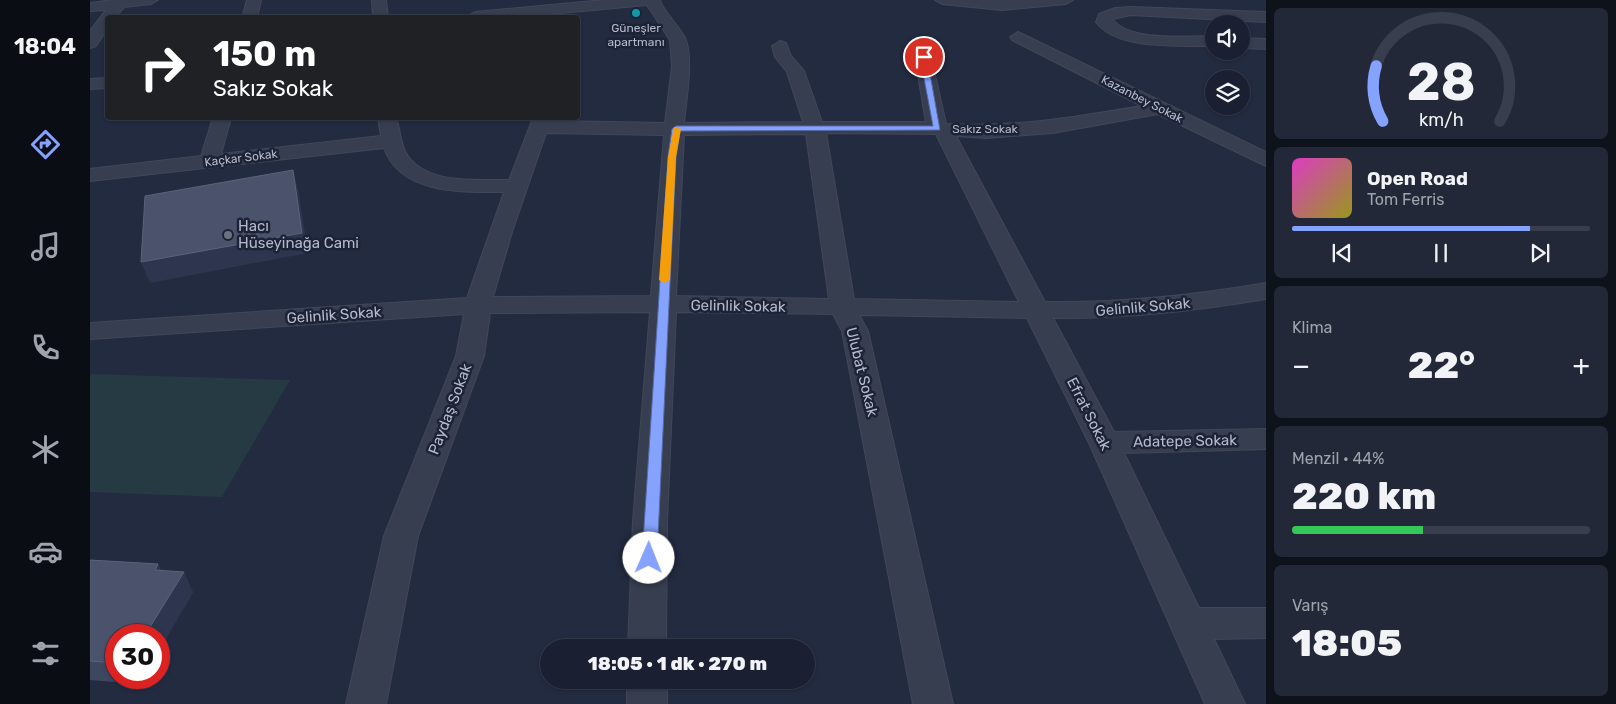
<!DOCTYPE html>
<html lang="tr">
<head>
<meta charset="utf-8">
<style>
  :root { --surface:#1a2031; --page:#232839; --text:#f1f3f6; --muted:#9fa3ab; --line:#383e4d; --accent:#85a2ff }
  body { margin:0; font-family:Rubik,sans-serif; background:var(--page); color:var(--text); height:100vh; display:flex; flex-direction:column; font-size:19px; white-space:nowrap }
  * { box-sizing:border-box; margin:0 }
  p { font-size:16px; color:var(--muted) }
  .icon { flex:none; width:28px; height:28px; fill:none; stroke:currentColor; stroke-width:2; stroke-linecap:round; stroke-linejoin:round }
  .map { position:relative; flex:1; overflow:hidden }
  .sheet { display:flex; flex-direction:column; gap:8px; padding:8px; background:#0e121b; width:350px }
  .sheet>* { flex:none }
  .top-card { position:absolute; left:15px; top:15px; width:475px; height:105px; border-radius:5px; box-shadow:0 1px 4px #0004,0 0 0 1px var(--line); background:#202124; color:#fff; overflow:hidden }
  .controls { position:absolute; left:1115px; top:15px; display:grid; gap:10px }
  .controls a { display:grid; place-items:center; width:45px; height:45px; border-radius:50%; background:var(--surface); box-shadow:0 1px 4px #0004,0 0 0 1px var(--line); font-size:25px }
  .speed { position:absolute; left:15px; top:624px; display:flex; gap:10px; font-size:25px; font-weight:700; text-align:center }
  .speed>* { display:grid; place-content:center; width:65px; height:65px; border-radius:50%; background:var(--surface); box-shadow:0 1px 4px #0004,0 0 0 1px var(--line); line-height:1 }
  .speed .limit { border:8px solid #d22; background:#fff; color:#111 }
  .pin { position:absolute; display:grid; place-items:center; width:42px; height:42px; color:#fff; margin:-21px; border:2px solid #fff; border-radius:50%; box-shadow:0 1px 5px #0007 }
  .me { position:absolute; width:55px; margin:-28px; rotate:1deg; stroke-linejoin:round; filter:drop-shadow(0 0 4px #0008) }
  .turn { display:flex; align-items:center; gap:18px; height:105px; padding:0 25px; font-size:22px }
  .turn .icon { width:65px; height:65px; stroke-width:2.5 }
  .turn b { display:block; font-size:35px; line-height:42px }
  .big { font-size:38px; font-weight:800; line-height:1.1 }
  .sheet .card { flex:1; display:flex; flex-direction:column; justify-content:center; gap:8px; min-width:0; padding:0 18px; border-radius:8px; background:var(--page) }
  .sheet .dial { align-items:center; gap:0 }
  .dial svg { height:130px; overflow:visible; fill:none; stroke:var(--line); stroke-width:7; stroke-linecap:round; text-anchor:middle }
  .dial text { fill:var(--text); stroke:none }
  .song { display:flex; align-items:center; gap:15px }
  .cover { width:60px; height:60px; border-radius:8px; background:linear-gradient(135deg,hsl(310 70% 55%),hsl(60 70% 35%)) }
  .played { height:5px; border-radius:2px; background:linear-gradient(90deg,var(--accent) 80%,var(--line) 80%) }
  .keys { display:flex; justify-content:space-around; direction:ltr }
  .heat { display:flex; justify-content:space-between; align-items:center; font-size:28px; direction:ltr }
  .charge { height:8px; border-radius:4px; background:linear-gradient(90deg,#34c759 44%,var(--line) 0) }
  .trip { position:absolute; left:450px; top:639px; width:275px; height:50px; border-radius:25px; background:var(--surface); box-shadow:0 1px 4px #0004,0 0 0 1px var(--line); font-weight:800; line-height:50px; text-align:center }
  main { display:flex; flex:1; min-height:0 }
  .dock { display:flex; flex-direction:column; width:90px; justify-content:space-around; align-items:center; background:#0a0d14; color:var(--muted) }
  .dock .icon { width:35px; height:35px }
  .dock .selected { color:var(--accent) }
  .dock b { font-size:22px; color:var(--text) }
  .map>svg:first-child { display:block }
  .green { fill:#253a42 }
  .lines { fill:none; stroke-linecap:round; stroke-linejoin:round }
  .minor-casing { stroke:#414759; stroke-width:2 }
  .minor { fill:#373e50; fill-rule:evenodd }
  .wall { fill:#3d475f }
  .shaded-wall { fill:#2d364e }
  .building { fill:#4a536b; stroke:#5a637a }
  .route { fill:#85a2ff; stroke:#5669a6 }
  .slow { fill:#f59e0b }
  .culture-dot { fill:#0f9aa8; stroke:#1c2336; stroke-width:2 }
  .worship-dot { fill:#6b7280; stroke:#1c2336; stroke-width:2 }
  .labels { text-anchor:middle; stroke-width:5; stroke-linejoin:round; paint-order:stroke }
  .far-poi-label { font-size:12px; fill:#b4b9cb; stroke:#1c2336 }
  .far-street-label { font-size:12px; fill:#b4b9cb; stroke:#1c2336 }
  .poi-label { font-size:15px; fill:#b4b9cb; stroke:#1c2336; text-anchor:start }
  .street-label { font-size:15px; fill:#b4b9cb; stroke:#1c2336 }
</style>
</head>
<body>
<main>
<nav class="dock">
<b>18:04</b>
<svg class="icon selected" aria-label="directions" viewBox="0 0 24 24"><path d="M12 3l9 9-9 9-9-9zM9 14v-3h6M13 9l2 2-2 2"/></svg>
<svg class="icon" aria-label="music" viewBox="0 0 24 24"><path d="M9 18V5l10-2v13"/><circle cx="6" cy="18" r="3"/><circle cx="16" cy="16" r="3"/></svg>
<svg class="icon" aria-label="phone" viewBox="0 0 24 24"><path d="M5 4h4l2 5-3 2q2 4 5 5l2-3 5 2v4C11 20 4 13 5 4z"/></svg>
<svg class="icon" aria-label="climate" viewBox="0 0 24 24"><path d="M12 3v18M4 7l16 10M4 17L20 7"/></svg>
<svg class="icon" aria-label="car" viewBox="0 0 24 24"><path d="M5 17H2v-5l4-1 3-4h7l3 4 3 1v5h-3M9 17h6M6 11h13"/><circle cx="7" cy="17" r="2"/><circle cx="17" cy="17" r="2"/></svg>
<svg class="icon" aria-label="filters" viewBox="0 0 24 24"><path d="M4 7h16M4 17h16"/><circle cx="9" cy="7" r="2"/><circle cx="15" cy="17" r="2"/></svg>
</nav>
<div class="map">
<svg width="1176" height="704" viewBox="0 0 1176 704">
  <rect width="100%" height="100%" fill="#232b41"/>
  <path class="green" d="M0 374 200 380 132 497 0 492Z"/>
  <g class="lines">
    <defs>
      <g id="minor">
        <path d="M23 0H68L61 4 34 7 25 18H18V28L6 46 0 48V31L16 10 0 11V3Z"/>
        <path d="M157 0H171L167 18H152Z"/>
        <path d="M282 0H296L298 18H283Z"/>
        <path d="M514 0H570C573 12 589 25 595 38 604 58 596 101 594 123L713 122 697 72 685 57 682 46 690 41 696 43 701 56 714 71 732 122H836L825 57 827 53H839L841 57 856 124C923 128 986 117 1052 106L922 40 920 37 928 32 1176 152V166L1068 114 963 133 896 138 866 136 955 302C1031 303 1101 296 1176 283V299C1105 311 1035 319 963 318L1024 432 1176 429V449L1034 453 1109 608H1176V638L1124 639 1155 704H1115L999 443 937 318 769 315 778 331 863 704H823L752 331 743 314 586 312 577 521 576 648H538L543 521 560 312 400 313 394 356 328 536 296 704H256L294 536 366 356 374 314 0 339V323L377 298 414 192C373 192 311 195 294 148L0 181V169L111 156 123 118H141L131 154 291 136 288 118H306C310 128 310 141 315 151 332 186 387 179 419 180L443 118H461L460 121 575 123 582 66 580 40 557 5 418 18 378 16 385 12ZM456 133 574 135 561 296 403 297 422 232ZM736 133 846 134 929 302 764 299ZM716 134 739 299 586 296 594 135Z"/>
        <path d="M845 0H983L976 4 912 10 852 4Z"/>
        <path d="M1041 7 1176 12V22L1041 15 1022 19C1040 42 1096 36 1124 36V46C1092 45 1027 51 1006 22L1009 14 1025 8Z"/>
        <path d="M1151 38 1176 39V49L1151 48Z"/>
        <path d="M18 78V88L0 89V79Z"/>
        <rect x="537" y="680" width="40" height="24"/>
      </g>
    </defs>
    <use href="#minor" class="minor-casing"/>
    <use href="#minor" class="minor"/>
  </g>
  <path class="wall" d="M0 560 68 564 71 571 103 592 69 650V635H26V678H52L48 684 0 680Z"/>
  <g class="shaded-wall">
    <path d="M203 170 208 189 218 253 60 283 51 262Z"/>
    <path d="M68 564 78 584 65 570Z"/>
    <path d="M94 572 103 592 69 650V635H55Z"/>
    <path d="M45 678H52L48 684Z"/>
  </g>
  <g class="building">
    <path d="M203 170 212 233 51 262 55 196Z"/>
    <path d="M0 560 68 564 65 570 94 572 55 635H26V663L0 661Z"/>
  </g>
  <path class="route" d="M834 55 837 57 850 130 590 131 586 157 567 558 565 561H554L552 558 578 157 582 129 586 126H843L830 57Z"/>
  <path class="slow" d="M584 127 591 129 586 157 580 280 575 283 569 280 578 157Z"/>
  <circle class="culture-dot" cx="546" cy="13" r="5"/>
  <circle class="worship-dot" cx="138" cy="235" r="5"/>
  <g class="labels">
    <g class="far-poi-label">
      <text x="546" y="32">Güneşler<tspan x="546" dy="14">apartmanı</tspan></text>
    </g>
    <g class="far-street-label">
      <text transform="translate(1052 99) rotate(27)" y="4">Kazanbey Sokak</text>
      <text x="895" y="133">Sakız Sokak</text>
      <text transform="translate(151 158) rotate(-7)" y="4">Kaçkar Sokak</text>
    </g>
    <g class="poi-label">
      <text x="148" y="231">Hacı<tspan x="148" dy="17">Hüseyinağa Cami</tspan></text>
    </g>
    <g class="street-label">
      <text transform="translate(648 306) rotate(1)" y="5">Gelinlik Sokak</text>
      <text transform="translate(1053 307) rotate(-5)" y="5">Gelinlik Sokak</text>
      <text transform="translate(244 315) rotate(-4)" y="5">Gelinlik Sokak</text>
      <text transform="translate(772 372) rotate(76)" y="5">Ulubat Sokak</text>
      <text transform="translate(360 409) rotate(-69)" y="5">Paydaş Sokak</text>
      <text transform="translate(999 414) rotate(63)" y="5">Efrat Sokak</text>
      <text transform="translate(1095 441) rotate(-1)" y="5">Adatepe Sokak</text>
    </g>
  </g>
</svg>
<div class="controls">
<a><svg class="icon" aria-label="sound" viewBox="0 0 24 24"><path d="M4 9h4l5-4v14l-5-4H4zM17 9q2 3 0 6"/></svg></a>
<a><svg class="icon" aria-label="layers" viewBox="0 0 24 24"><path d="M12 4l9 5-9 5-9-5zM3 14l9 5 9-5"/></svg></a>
</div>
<div class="speed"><div class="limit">30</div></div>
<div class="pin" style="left:834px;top:57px;background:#d93025"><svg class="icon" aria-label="arrive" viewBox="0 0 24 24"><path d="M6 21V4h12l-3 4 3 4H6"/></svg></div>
<svg class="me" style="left:559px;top:558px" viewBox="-20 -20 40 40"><circle r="19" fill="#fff"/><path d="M0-13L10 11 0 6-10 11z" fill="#85a2ff"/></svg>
<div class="trip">18:05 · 1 dk · 270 m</div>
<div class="top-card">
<div class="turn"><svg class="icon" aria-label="right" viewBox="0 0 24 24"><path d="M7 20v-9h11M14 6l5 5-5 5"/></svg><div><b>150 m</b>Sakız Sokak</div></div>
</div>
</div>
<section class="sheet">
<div class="card dial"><svg viewBox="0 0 100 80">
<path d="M14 69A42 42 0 1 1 86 69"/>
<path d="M14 69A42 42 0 0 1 10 35" stroke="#85a2ff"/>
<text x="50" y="56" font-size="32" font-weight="700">28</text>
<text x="50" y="72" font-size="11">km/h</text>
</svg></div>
<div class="card">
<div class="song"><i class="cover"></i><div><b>Open Road</b><p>Tom Ferris</p></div></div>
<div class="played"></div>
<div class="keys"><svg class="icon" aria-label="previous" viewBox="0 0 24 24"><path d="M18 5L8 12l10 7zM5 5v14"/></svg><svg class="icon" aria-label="pause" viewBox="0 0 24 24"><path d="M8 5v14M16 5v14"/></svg><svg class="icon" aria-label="next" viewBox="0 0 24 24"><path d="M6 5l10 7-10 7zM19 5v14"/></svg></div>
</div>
<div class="card"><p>Klima</p>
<div class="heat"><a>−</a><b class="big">22°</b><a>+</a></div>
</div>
<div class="card"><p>Menzil · 44%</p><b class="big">220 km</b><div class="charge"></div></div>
<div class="card"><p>Varış</p><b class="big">18:05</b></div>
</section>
</main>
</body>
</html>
